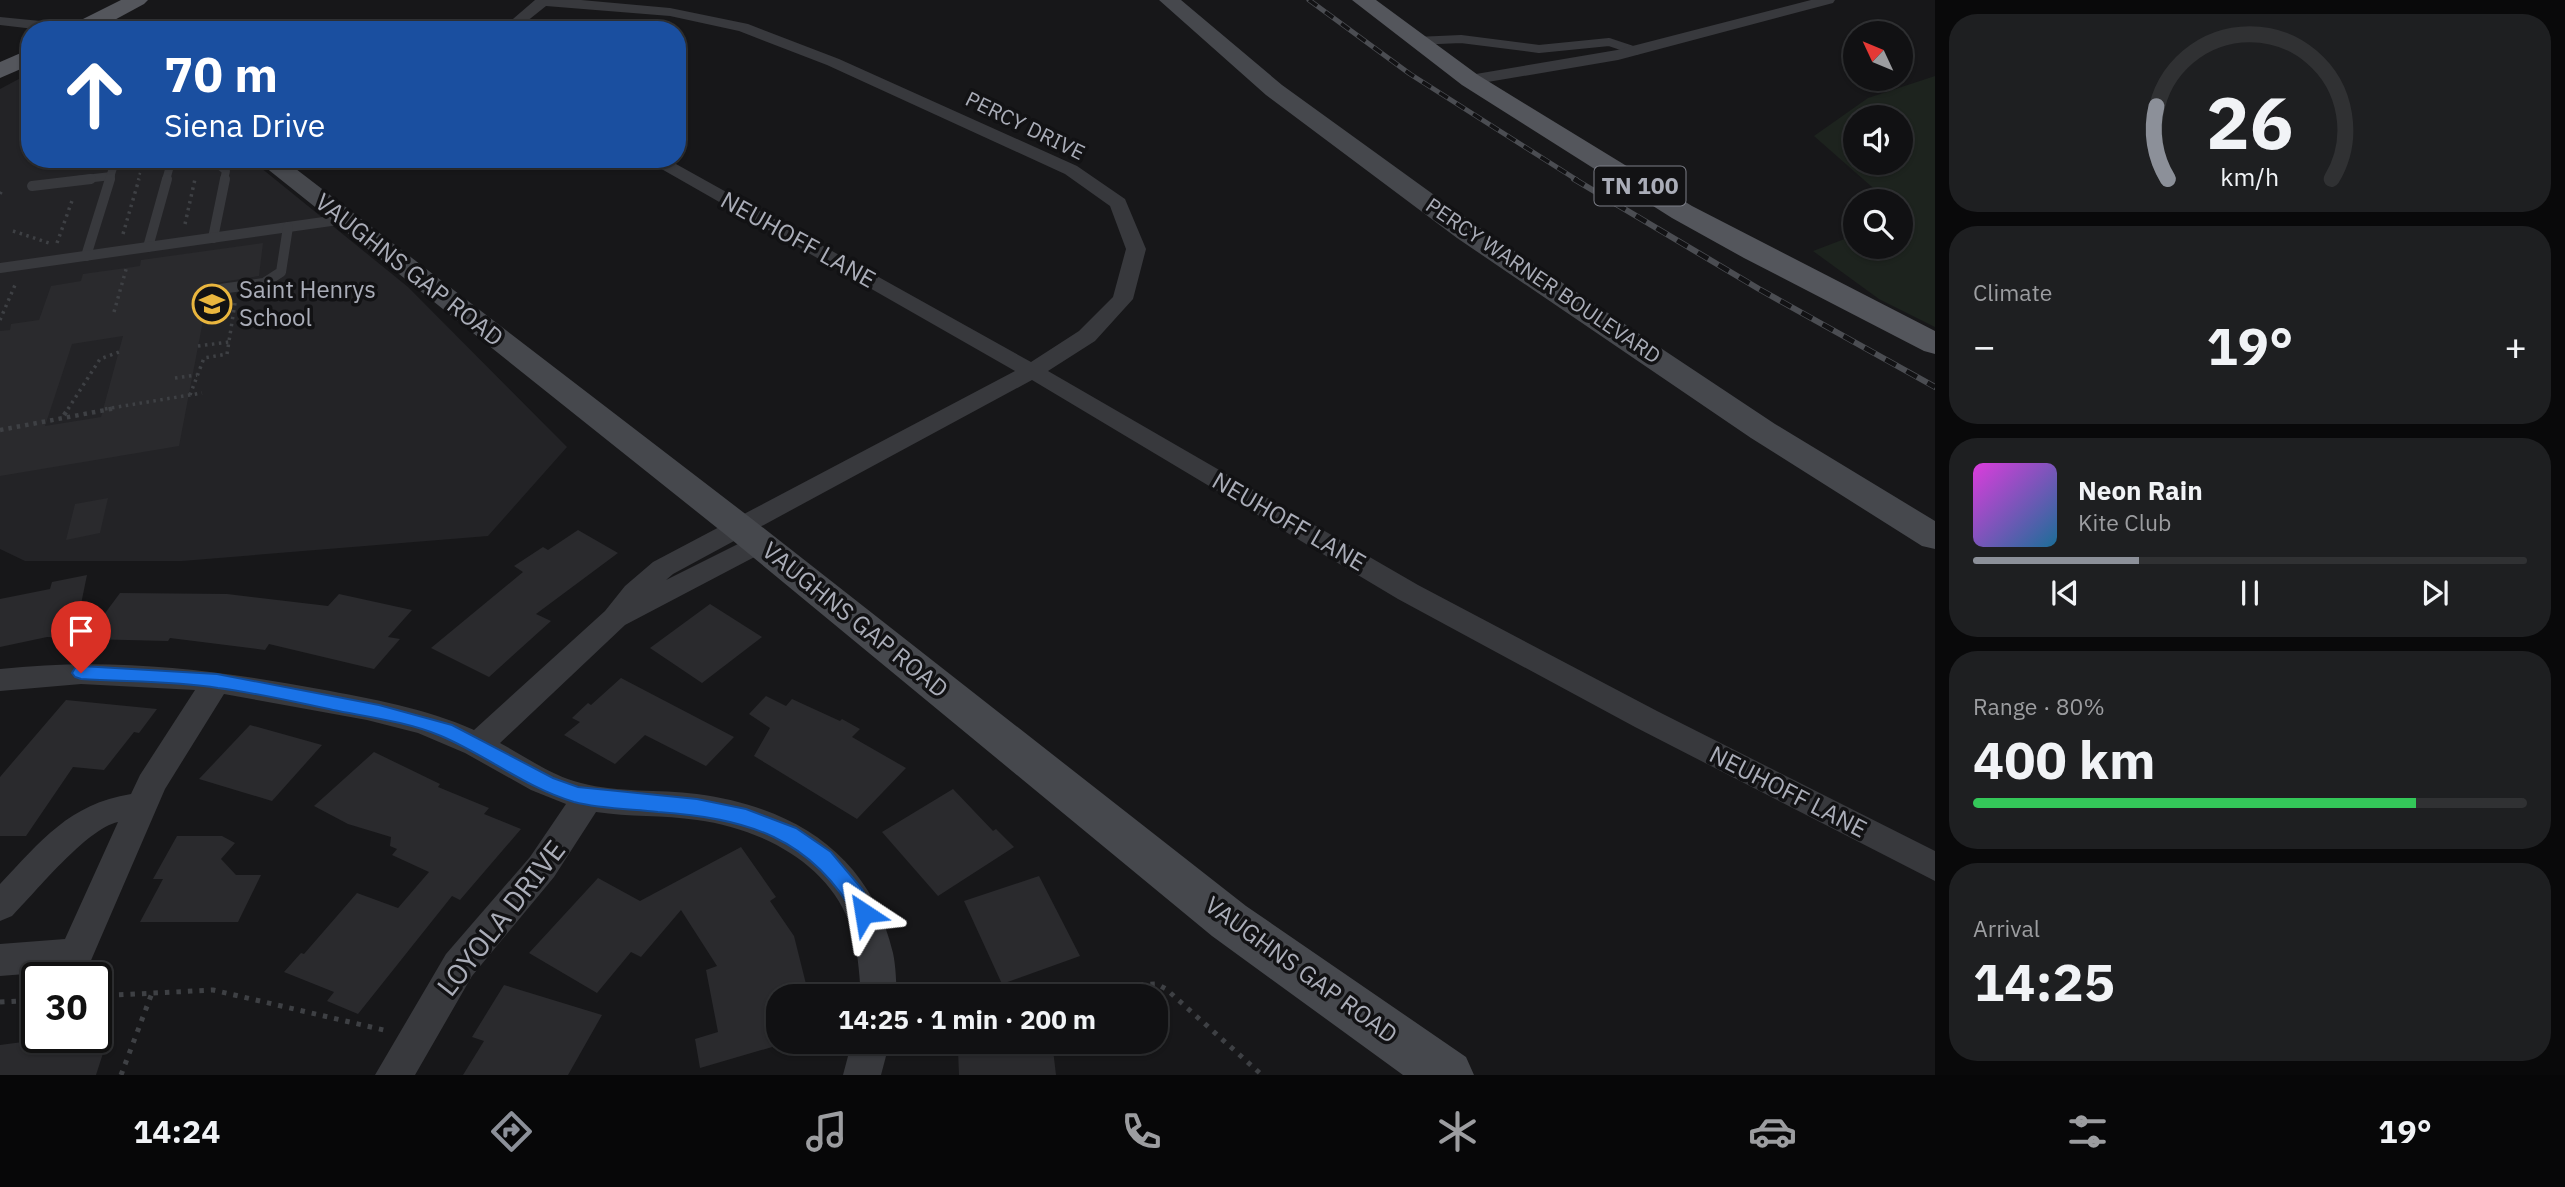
<!DOCTYPE html>
<html lang="en">
<head>
<meta charset="utf-8">
<style>
  :root { --surface:#111113; --page:#1e1f21; --text:#f1f3f6; --muted:#9c9da0; --line:#303133; --accent:#8c9099 }
  body { margin:0; font-family:"IBM Plex Sans",sans-serif; background:var(--page); color:var(--text); height:100vh; display:flex; flex-direction:column; font-size:26px; white-space:nowrap }
  * { box-sizing:border-box; margin:0 }
  p { font-size:23px; color:var(--muted) }
  .icon { flex:none; width:38px; height:38px; fill:none; stroke:currentColor; stroke-width:2; stroke-linecap:round; stroke-linejoin:round }
  .map { position:relative; flex:1; overflow:hidden }
  .drawer { display:flex; flex-direction:column; gap:14px; padding:14px; background:#09090a; width:630px }
  .drawer>* { flex:none }
  .top-card { position:absolute; left:21px; top:21px; width:665px; height:147px; border-radius:28px; box-shadow:0 2px 5px #0004,0 0 0 2px var(--line); background:#1a4fa0; color:#fff; overflow:hidden }
  .needle { width:46px; rotate:314deg }
  .fabs { position:absolute; left:1843px; top:21px; display:grid; gap:14px }
  .fabs a { display:grid; place-items:center; width:70px; height:70px; border-radius:50%; background:var(--surface); box-shadow:0 2px 5px #0004,0 0 0 2px var(--line); font-size:35px }
  .speed { position:absolute; left:21px; top:962px; display:flex; gap:14px; font-size:35px; font-weight:700; text-align:center }
  .speed>* { display:grid; place-content:center; width:91px; height:91px; border-radius:50%; background:var(--surface); box-shadow:0 2px 5px #0004,0 0 0 2px var(--line); line-height:1 }
  .speed .limit { border:4px solid #111; border-radius:10px; background:#fff; color:#111 }
  .pin { position:absolute; display:grid; place-items:center; width:60px; height:60px; color:#fff; margin:-72px -30px; border-radius:50% 50% 50% 0; rotate:-45deg; box-shadow:0 0 7px #0007 }
  .pin .icon { rotate:45deg }
  .me { position:absolute; width:77px; margin:-38px; rotate:327deg; stroke-linejoin:round; filter:drop-shadow(0 0 5px #0008) }
  .turn { display:flex; align-items:center; gap:24px; height:147px; padding:0 28px; font-size:32px }
  .turn .icon { width:91px; height:91px; stroke-width:2.5 }
  .turn b { display:block; font-size:49px; line-height:60px }
  .big { font-size:52px; font-weight:700; line-height:1.1 }
  .drawer .tile { flex:1; display:flex; flex-direction:column; justify-content:center; gap:10px; min-width:0; padding:0 24px; border-radius:28px; background:var(--page) }
  .drawer .dial { align-items:center; gap:0 }
  .dial svg { height:182px; overflow:visible; fill:none; stroke:var(--line); stroke-width:7; stroke-linecap:round; text-anchor:middle }
  .dial text { fill:var(--text); stroke:none }
  .song { display:flex; align-items:center; gap:21px }
  .cover { width:84px; height:84px; border-radius:10px; background:linear-gradient(135deg,hsl(300 70% 55%),hsl(200 70% 35%)) }
  .played { height:7px; border-radius:4px; background:linear-gradient(90deg,var(--accent) 30%,var(--line) 30%) }
  .keys { display:flex; justify-content:space-around; direction:ltr }
  .heat { display:flex; justify-content:space-between; align-items:center; font-size:38px; direction:ltr }
  .charge { height:10px; border-radius:5px; background:linear-gradient(90deg,#34c759 80%,var(--line) 0) }
  .trip { position:absolute; left:766px; top:984px; width:402px; height:70px; border-radius:28px; background:var(--surface); box-shadow:0 2px 5px #0004,0 0 0 2px var(--line); font-weight:700; line-height:70px; text-align:center }
  .dock { display:flex; height:112px; justify-content:space-around; align-items:center; background:#070708; color:var(--muted) }
  .dock .icon { width:49px; height:49px }
  .dock .active { color:var(--accent) }
  .dock b { font-size:32px; color:var(--text) }
  main { display:flex; flex:1; min-height:0 }
  .map>svg:first-child { display:block }
  .built { fill:#232326 }
  .green { fill:#1d231e; fill-rule:evenodd }
  .building { fill:#2a2a2d; fill-rule:evenodd }
  .lines { fill:none; stroke-linecap:round; stroke-linejoin:round }
  .path-far3 { stroke:#3e4044; stroke-width:2.5; stroke-dasharray:2 3.5; stroke-linecap:butt }
  .path-far2 { stroke:#3e4044; stroke-width:3.5; stroke-dasharray:2.5 4.5; stroke-linecap:butt }
  .path-far1 { stroke:#3e4044; stroke-width:4.5; stroke-dasharray:3.5 5; stroke-linecap:butt }
  .path { stroke:#3e4044; stroke-width:5; stroke-dasharray:4.5 7; stroke-linecap:butt }
  .lane-far1 { stroke:#38393d; stroke-width:8 }
  .lane { stroke:#38393d; stroke-width:10 }
  .street { fill:#38393d; fill-rule:evenodd }
  .secondary { fill:#46484d; fill-rule:evenodd }
  .primary { fill:#54565c; fill-rule:evenodd }
  .rail-far1-casing { stroke:#4b4d52; stroke-width:5 }
  .rail-casing { stroke:#4b4d52; stroke-width:6 }
  .rail-far1 { stroke:#121214; stroke-width:3.5; stroke-dasharray:10; stroke-linecap:butt }
  .rail { stroke:#121214; stroke-width:4.5; stroke-dasharray:12; stroke-linecap:butt }
  .route { fill:#1a73e8; stroke:#114b97; stroke-width:2 }
  .labels { text-anchor:middle; stroke-width:7; stroke-linejoin:round; paint-order:stroke }
  .far-street-label { font-size:21px; fill:#aaadb8; stroke:#121214 }
  .shield { fill:#121214; stroke:#7c7e87; stroke-width:2 }
  .shield-label { font-size:23px; font-weight:bold; fill:#aaadb8 }
  .street-label { font-size:24px; fill:#aaadb8; stroke:#121214 }
  .poi-label { font-size:24px; fill:#aaadb8; stroke:#121214; text-anchor:start }
  .near-street-label { font-size:28px; fill:#aaadb8; stroke:#121214 }
</style>
</head>
<body>
<main>
<div class="map">
<svg width="1935" height="1075" viewBox="0 0 1935 1075">
  <rect width="100%" height="100%" fill="#171719"/>
  <path class="built" d="M30 73V159H250L408 287 567 447 488 536 182 561H25L0 549V89Z"/>
  <path class="green" d="M1935 76V327L1879 299 1813 251 1855 235V247H1900L1901 217 1904 216 1901 212 1900 201H1888L1814 136 1868 98ZM1855 117H1900V163H1855Z"/>
  <g class="building">
    <path d="M263 243 259 276 210 284 179 446 0 476V331L10 330 11 324 39 320 51 286 81 281 83 274 140 266 141 260ZM123 336 101 417 45 426 72 344Z"/>
    <path d="M108 498 100 533 66 540 75 504Z"/>
    <path d="M578 530 618 553 536 614 551 621 489 677 431 648 523 572 514 566 543 547 548 550Z"/>
    <path d="M87 575 74 638 47 637 0 647V599L50 589 52 582Z"/>
    <path d="M120 593 227 594 328 606 339 594 412 610 388 637 400 639 374 669 269 644 265 650 170 638 168 641 86 639Z"/>
    <path d="M710 604 762 637 702 683 650 648Z"/>
    <path d="M621 678 734 737 706 766 645 735 615 764 564 735 580 722 572 718 588 703 591 705Z"/>
    <path d="M766 696 786 706 792 699 840 721 842 719 860 729 852 737 906 768 857 819 754 756 770 728 749 714Z"/>
    <path d="M66 700 157 709 139 733 134 732 104 770 73 767 26 836H0V777Z"/>
    <path d="M250 725 322 745 272 801 199 779Z"/>
    <path d="M374 752 440 784 438 787 489 808 484 814 521 829 460 900 452 896 358 1014 327 1001 334 992 284 972 301 953 304 954 357 893 398 908 429 872 392 855 397 849 390 846 391 837 348 824 314 806Z"/>
    <path d="M953 789 993 831 996 829 1014 847 938 896 882 832Z"/>
    <path d="M177 836H222L235 843 221 859 236 875H261L238 922H140L163 879H153Z"/>
    <path d="M741 847 776 897 770 901 794 936 809 996H779V1045L700 1068 695 1039 718 1032 706 970 717 966 681 910 641 957 631 952 597 993 529 953 598 878 640 901Z"/>
    <path d="M1039 876 1080 956 1002 984 964 901Z"/>
    <path d="M504 985 602 1015 568 1075H463L484 1041 472 1037Z"/>
    <path d="M53 1038H79L75 1049 106 1044 96 1075H0V1045Z"/>
    <path d="M968 1041H1052L1056 1075H959L958 1050 969 1049Z"/>
  </g>
  <g class="lines">
    <path class="path-far3" d="M138 180 144 159"/>
    <g class="path-far2">
      <path d="M0 194 2 190"/>
      <path d="M185 224 195 179"/>
      <path d="M13 231 49 243"/>
      <path d="M123 234 139 179"/>
      <path d="M57 243 73 198"/>
      <path d="M114 312 127 266"/>
      <path d="M0 320 15 285 12 286"/>
      <path d="M198 346 229 342"/>
      <path d="M175 378 197 375"/>
      <path d="M190 395 204 358 227 354 235 303"/>
      <path d="M68 409 100 359 119 352"/>
      <path d="M105 409 202 393"/>
    </g>
    <g class="path-far1">
      <path d="M64 415 69 408"/>
      <path d="M0 430 116 408"/>
    </g>
    <g class="path">
      <path d="M909 994 1157 984 1166 989 1262 1075"/>
      <path d="M96 996 213 990 388 1031"/>
      <path d="M0 1002 37 1000"/>
      <path d="M121 1075 152 993"/>
    </g>
    <g class="lane-far1">
      <path d="M1416 41 1461 39 1539 49 1609 42 1636 51"/>
      <path d="M211 159 226 171 224 180"/>
      <path d="M77 180 111 176"/>
      <path d="M109 180 116 159"/>
      <path d="M166 180 172 159"/>
    </g>
    <g class="lane">
      <path d="M32 186 91 179"/>
      <path d="M213 238 225 179"/>
      <path d="M148 247 167 179"/>
      <path d="M86 256 110 179"/>
      <path d="M0 268 345 219"/>
      <path d="M220 289 264 283 281 272 288 227"/>
    </g>
    <g class="street">
      <path d="M535 0H581L670 8 748 24 839 59 1077 166 1125 199 1146 249 1133 299 1095 341 1048 371 1418 585 1657 711 1935 851V881L1635 727 1398 599 1032 380 673 574 666 580 750 538 759 535 768 538 772 544 768 550 625 625 500 743C526 757 552 776 581 783 619 793 658 789 697 794 794 807 870 854 893 953 896 967 896 982 897 996H861C859 971 858 946 849 922 826 861 758 828 697 820 663 815 629 817 596 812L554 877 472 976 415 1075H375L446 954 530 857 566 804 531 790 465 753 418 733 367 720 224 694 165 789 89 965 76 970 0 976V944L65 939 118 822C86 829 36 892 12 916L0 921V884C41 841 69 804 131 794L140 775 195 690 81 684 0 691V669C109 657 212 669 319 689 372 699 425 708 474 730L605 611 625 586 653 562 1015 371 644 159H667L1031 362 1079 331 1113 297 1126 249 1110 206 1065 174 827 65 739 31 670 16 546 6 516 30H500Z"/>
      <path d="M1811 0H1835L1833 3 1618 60 1470 85 1462 80 1470 75 1617 50Z"/>
      <path d="M0 17 81 25 88 29 43 30 0 25Z"/>
      <path d="M852 1041H890L881 1075H843Z"/>
    </g>
    <g class="secondary">
      <path d="M1159 0H1181L1282 85 1477 226 1775 424 1935 521V549L1922 546 1751 438 1457 238 1266 95Z"/>
      <path d="M255 159H283L752 519 1246 906 1466 1057 1474 1075H1403L1212 936 726 535Z"/>
    </g>
    <g class="primary">
      <path d="M121 0H148L144 4 96 30H68L71 25Z"/>
      <path d="M1352 0H1376L1478 75 1692 206 1935 331V354L1924 351 1744 258 1672 218 1462 85Z"/>
      <path d="M30 49V65L0 78V62Z"/>
    </g>
    <defs>
      <path id="rail-far1" d="M1309 0 1410 74 1577 180"/>
      <path id="rail" d="M1574 179 1759 289 1935 387"/>
    </defs>
    <use href="#rail-far1" class="rail-far1-casing"/>
    <use href="#rail" class="rail-casing"/>
    <use href="#rail-far1" class="rail-far1"/>
    <use href="#rail" class="rail"/>
  </g>
  <path class="route" d="M81 666 217 674 379 705 452 725 553 778 578 787 697 799 746 809 796 828 831 852 862 889 875 913 872 919 864 922 857 919C812 837 746 818 658 812 630 809 601 809 574 802 526 788 486 755 441 736 408 722 368 717 333 710 295 702 257 693 218 688 173 681 126 682 81 679L75 677 72 673 75 668Z"/>
  <defs>
    <symbol id="school-ring" viewBox="-11 -11 22 22"><circle r="9.5" fill="#121214" stroke="#eab63e" stroke-width="1.5"/><path d="M0-5L7-2L0 1L-7-2ZM-4 1L0 2.5L4 1V4Q0 6-4 4Z" fill="#eab63e"/></symbol>
  </defs>
  <g fill-rule="evenodd">
    <use href="#school-ring" x="190" y="282" width="44" height="44"/>
  </g>
  <g class="labels">
    <g class="far-street-label">
      <text transform="translate(1025 126) rotate(26)" y="7">PERCY DRIVE</text>
      <text transform="translate(1543 281) rotate(34)" y="7">PERCY WARNER BOULEVARD</text>
    </g>
    <rect class="shield" x="1594.5" y="166.5" width="91" height="39" rx="5"/>
    <g class="shield-label">
      <text x="1640" y="194">TN 100</text>
    </g>
    <g class="street-label">
      <text transform="translate(798 240) rotate(29)" y="8">NEUHOFF LANE</text>
      <text transform="translate(409 270) rotate(38)" y="8">VAUGHNS GAP ROAD</text>
      <text transform="translate(1289 522) rotate(30)" y="8">NEUHOFF LANE</text>
      <text transform="translate(855 620) rotate(39)" y="8">VAUGHNS GAP ROAD</text>
      <text transform="translate(1788 792) rotate(27)" y="8">NEUHOFF LANE</text>
      <text transform="translate(1301 970) rotate(36)" y="8">VAUGHNS GAP ROAD</text>
    </g>
    <g class="poi-label">
      <text x="239" y="298">Saint Henrys<tspan x="239" dy="28">School</tspan></text>
    </g>
    <g class="near-street-label">
      <text transform="translate(501 918) rotate(-52)" y="10">LOYOLA DRIVE</text>
    </g>
  </g>
</svg>
<div class="fabs">
<a><svg class="needle" viewBox="-14 -14 28 28"><path d="M0-13l5 13h-10z" fill="#e53935"/><path d="M0 13l5-13h-10z" fill="#9c9da0"/></svg></a>
<a><svg class="icon" aria-label="sound" viewBox="0 0 24 24"><path d="M4 9h4l5-4v14l-5-4H4zM17 9q2 3 0 6"/></svg></a>
<a><svg class="icon" aria-label="search" viewBox="0 0 24 24"><circle cx="10" cy="10" r="6"/><path d="M15 15l6 6"/></svg></a>
</div>
<div class="speed"><div class="limit">30</div></div>
<div class="pin" style="left:81px;top:673px;background:#d93025"><svg class="icon" aria-label="arrive" viewBox="0 0 24 24"><path d="M6 21V4h12l-3 4 3 4H6"/></svg></div>
<svg class="me" style="left:864px;top:913px" viewBox="-20 -20 40 40"><path d="M0-17L14 15 0 8-14 15z" fill="#1a73e8" stroke="#fff" stroke-width="4"/></svg>
<div class="trip">14:25 · 1 min · 200 m</div>
<div class="top-card">
<div class="turn"><svg class="icon" aria-label="ahead" viewBox="0 0 24 24"><path d="M12 20V5M6 11l6-6 6 6"/></svg><div><b>70 m</b>Siena Drive</div></div>
</div>
</div>
<section class="drawer">
<div class="tile dial"><svg viewBox="0 0 100 80">
<path d="M14 69A42 42 0 1 1 86 69"/>
<path d="M14 69A42 42 0 0 1 9 37" stroke="#8c9099"/>
<text x="50" y="56" font-size="32" font-weight="700">26</text>
<text x="50" y="72" font-size="11">km/h</text>
</svg></div>
<div class="tile"><p>Climate</p>
<div class="heat"><a>−</a><b class="big">19°</b><a>+</a></div>
</div>
<div class="tile">
<div class="song"><i class="cover"></i><div><b>Neon Rain</b><p>Kite Club</p></div></div>
<div class="played"></div>
<div class="keys"><svg class="icon" aria-label="previous" viewBox="0 0 24 24"><path d="M18 5L8 12l10 7zM5 5v14"/></svg><svg class="icon" aria-label="pause" viewBox="0 0 24 24"><path d="M8 5v14M16 5v14"/></svg><svg class="icon" aria-label="next" viewBox="0 0 24 24"><path d="M6 5l10 7-10 7zM19 5v14"/></svg></div>
</div>
<div class="tile"><p>Range · 80%</p><b class="big">400 km</b><div class="charge"></div></div>
<div class="tile"><p>Arrival</p><b class="big">14:25</b></div>
</section>
</main>
<nav class="dock">
<b>14:24</b>
<svg class="icon active" aria-label="directions" viewBox="0 0 24 24"><path d="M12 3l9 9-9 9-9-9zM9 14v-3h6M13 9l2 2-2 2"/></svg>
<svg class="icon" aria-label="music" viewBox="0 0 24 24"><path d="M9 18V5l10-2v13"/><circle cx="6" cy="18" r="3"/><circle cx="16" cy="16" r="3"/></svg>
<svg class="icon" aria-label="phone" viewBox="0 0 24 24"><path d="M5 4h4l2 5-3 2q2 4 5 5l2-3 5 2v4C11 20 4 13 5 4z"/></svg>
<svg class="icon" aria-label="climate" viewBox="0 0 24 24"><path d="M12 3v18M4 7l16 10M4 17L20 7"/></svg>
<svg class="icon" aria-label="car" viewBox="0 0 24 24"><path d="M5 17H2v-5l4-1 3-4h7l3 4 3 1v5h-3M9 17h6M6 11h13"/><circle cx="7" cy="17" r="2"/><circle cx="17" cy="17" r="2"/></svg>
<svg class="icon" aria-label="filters" viewBox="0 0 24 24"><path d="M4 7h16M4 17h16"/><circle cx="9" cy="7" r="2"/><circle cx="15" cy="17" r="2"/></svg>
<b>19°</b>
</nav>
</body>
</html>
